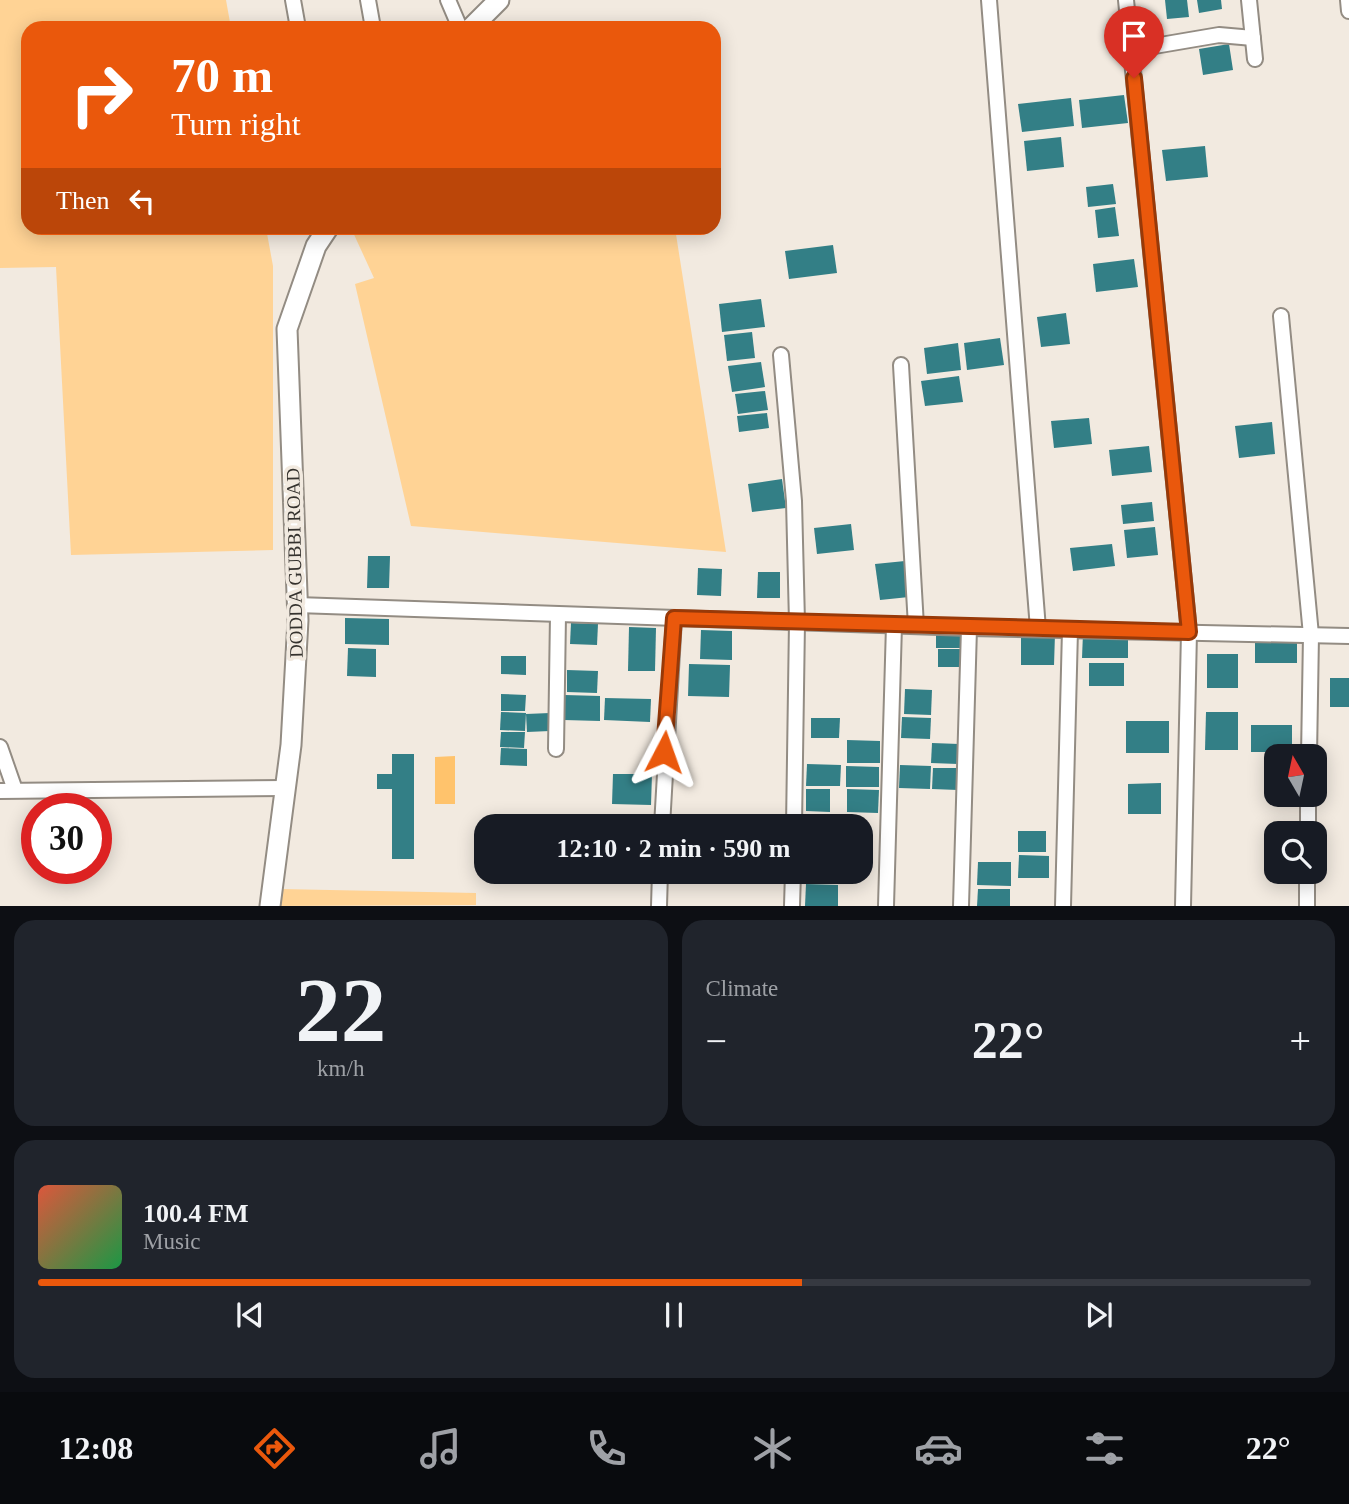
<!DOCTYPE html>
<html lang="en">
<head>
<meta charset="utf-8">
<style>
  :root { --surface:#171b24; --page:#20242c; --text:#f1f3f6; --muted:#9ea1a6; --line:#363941; --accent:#ea580c }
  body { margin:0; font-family:Georgia,serif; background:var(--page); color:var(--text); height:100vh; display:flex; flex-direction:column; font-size:26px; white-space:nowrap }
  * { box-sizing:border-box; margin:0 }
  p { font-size:23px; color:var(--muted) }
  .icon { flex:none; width:38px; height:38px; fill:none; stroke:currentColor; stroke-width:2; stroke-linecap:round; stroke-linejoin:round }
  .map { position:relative; height:906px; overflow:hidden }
  .side { display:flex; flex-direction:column; gap:14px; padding:14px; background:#0d0f14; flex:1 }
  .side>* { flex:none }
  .guide { position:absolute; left:21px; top:21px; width:700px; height:214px; border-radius:21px; box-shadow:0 4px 18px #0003; background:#ea580c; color:#fff; overflow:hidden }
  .needle { width:46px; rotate:351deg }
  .controls { position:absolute; left:1264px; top:744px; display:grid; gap:14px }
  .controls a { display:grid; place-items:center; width:63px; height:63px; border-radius:14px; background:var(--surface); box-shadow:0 4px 18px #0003; font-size:35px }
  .speed { position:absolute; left:21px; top:793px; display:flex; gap:14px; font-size:35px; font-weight:700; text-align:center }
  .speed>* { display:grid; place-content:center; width:91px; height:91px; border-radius:50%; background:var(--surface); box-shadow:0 4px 18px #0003; line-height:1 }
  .speed .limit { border:10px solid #d22; background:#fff; color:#111 }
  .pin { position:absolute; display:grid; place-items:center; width:60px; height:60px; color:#fff; margin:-72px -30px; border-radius:50% 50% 50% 0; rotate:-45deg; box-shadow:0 0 7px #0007 }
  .pin .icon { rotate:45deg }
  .me { position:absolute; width:77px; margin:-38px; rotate:4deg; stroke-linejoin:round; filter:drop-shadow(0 0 5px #0008) }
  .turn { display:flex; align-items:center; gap:24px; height:147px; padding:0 35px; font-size:32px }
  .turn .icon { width:91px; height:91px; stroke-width:2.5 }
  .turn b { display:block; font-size:49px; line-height:60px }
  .then { display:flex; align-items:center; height:66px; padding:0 35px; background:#0003; gap:14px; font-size:26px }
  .big { font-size:52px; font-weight:600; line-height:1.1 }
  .side .card { flex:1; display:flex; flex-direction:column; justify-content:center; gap:10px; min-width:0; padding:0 24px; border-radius:21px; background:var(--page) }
  .side .dial { align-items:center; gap:0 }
  .dial b { font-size:91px; line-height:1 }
  .song { display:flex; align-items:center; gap:21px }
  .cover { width:84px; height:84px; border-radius:10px; background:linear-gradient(135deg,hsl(10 70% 55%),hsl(140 70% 35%)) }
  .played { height:7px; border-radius:4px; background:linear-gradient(90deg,var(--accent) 60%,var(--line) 60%) }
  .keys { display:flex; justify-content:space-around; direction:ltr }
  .heat { display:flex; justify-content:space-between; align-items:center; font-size:38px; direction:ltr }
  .side .tiles { flex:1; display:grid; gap:14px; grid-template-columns:1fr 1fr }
  .card:last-child { grid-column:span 2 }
  .trip { position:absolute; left:474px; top:814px; width:399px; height:70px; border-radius:21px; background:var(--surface); box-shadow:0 4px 18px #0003; font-weight:600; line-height:70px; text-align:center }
  .tab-bar { display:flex; height:112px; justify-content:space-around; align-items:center; background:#090b0e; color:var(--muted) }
  .tab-bar .icon { width:49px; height:49px }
  .tab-bar .on { color:var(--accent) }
  .tab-bar b { font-size:32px; color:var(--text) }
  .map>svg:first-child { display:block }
  .green { fill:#ffd395 }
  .water { fill:#ffc36c }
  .building { fill:#337f86 }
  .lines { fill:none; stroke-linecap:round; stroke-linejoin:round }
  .minor-casing { stroke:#938c83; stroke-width:18 }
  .major-casing { stroke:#938c83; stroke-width:23 }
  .minor { stroke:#fff; stroke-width:14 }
  .major { stroke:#fff; stroke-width:19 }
  .route-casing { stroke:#983908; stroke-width:18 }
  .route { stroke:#ea580c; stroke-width:12 }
  .labels { text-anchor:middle; stroke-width:7; stroke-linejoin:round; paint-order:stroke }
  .street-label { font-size:19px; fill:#35322e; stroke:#f2eae0 }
</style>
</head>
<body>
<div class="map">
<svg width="1349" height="906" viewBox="0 0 1349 906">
  <rect width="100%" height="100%" fill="#f2eae0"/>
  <g class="green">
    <path d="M0 0H226L231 28H28V228H266L273 266V550L71 555 56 267 0 268Z"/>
    <path d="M351 228H675L726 552 411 526 355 284 374 278Z"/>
    <path d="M281 889 476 893V905L278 906Z"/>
  </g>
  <path class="water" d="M455 756V804H435V757Z"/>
  <g class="building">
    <path d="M1165 0H1187L1189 17 1167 19Z"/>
    <path d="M1197 0H1221L1222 9 1199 13Z"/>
    <path d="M1229 44 1233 70 1203 75 1199 49Z"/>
    <path d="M1124 95 1128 123 1082 128 1079 100Z"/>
    <path d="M1071 98 1074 126 1022 132 1018 104Z"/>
    <path d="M1061 137 1064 167 1027 171 1024 141Z"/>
    <path d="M1205 146 1208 177 1166 181 1162 150Z"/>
    <path d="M1113 184 1116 204 1088 207 1086 187Z"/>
    <path d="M1115 207 1119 236 1098 238 1095 210Z"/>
    <path d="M833 245 837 273 789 279 785 251Z"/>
    <path d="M1134 259 1138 287 1096 292 1093 264Z"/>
    <path d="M761 299 765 327 722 332 719 304Z"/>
    <path d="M1066 313 1070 344 1041 347 1037 317Z"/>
    <path d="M752 332 755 358 727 361 724 335Z"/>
    <path d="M1000 338 1004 365 967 370 964 343Z"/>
    <path d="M958 343 961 370 927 374 924 348Z"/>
    <path d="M761 362 765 387 732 392 728 366Z"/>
    <path d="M959 376 963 402 925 406 921 381Z"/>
    <path d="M765 391 768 410 738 414 735 394Z"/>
    <path d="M767 413 769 428 739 432 737 416Z"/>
    <path d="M1089 418 1092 444 1054 448 1051 421Z"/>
    <path d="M1272 422 1275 454 1239 458 1235 426Z"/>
    <path d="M1149 446 1152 472 1112 476 1109 450Z"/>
    <path d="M782 479 786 508 752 512 748 484Z"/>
    <path d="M1152 502 1154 521 1123 524 1121 505Z"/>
    <path d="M851 524 854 550 817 554 814 528Z"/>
    <path d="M1155 527 1158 555 1127 558 1124 530Z"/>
    <path d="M1112 544 1115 566 1073 571 1070 548Z"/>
    <path d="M368 556H390L389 588H367Z"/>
    <path d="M905 561 909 597 880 600 875 564Z"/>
    <path d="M698 568 722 569 721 596 697 595Z"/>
    <path d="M758 572H780V598H757Z"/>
    <path d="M345 618 389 619V645L345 644Z"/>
    <path d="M571 623 598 624 597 645 570 644Z"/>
    <path d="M629 627 656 628 655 671H628Z"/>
    <path d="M701 630 732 631V660L700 659Z"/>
    <path d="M936 630 965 631V648H936Z"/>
    <path d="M1083 633H1128V658H1082Z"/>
    <path d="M1021 634H1055L1054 665H1021Z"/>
    <rect x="1255" y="638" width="42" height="25"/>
    <path d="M348 648 376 649V677L347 676Z"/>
    <rect x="938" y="649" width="25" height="18"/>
    <rect x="1207" y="654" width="31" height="34"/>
    <path d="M501 656H526V675L501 674Z"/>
    <rect x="1089" y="663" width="35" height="23"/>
    <path d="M689 664 730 665 729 697 688 696Z"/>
    <path d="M567 670 598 671 597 693 567 692Z"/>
    <rect x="1330" y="678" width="19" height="29"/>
    <path d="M905 689 932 690 931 715 904 714Z"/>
    <path d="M501 694 526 695 525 711H501Z"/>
    <path d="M565 695 600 696V721L564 720Z"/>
    <path d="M605 698 651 699 650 722 604 720Z"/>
    <path d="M501 712 526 713 525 731 500 730Z"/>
    <path d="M1206 712H1238V750H1205Z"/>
    <path d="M550 713V731L527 732 526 714Z"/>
    <path d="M902 717 931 718 930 739 901 738Z"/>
    <path d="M811 718H840L839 738H811Z"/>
    <rect x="1126" y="721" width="43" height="32"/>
    <rect x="1251" y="725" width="41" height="27"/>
    <path d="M501 732H525L524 748 500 747Z"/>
    <path d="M847 740 880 741V763H847Z"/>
    <path d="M932 743 959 744 958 764 931 763Z"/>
    <path d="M501 748 527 749V766L500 765Z"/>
    <path d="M392 754H414V859H392V789H377V774H392Z"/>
    <path d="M807 764 841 765 840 786H806Z"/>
    <path d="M900 765 931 766 930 789 899 788Z"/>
    <path d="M846 766 879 767V787H846Z"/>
    <path d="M933 768H959L958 790 932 789Z"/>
    <path d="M613 774H652L651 805 612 804Z"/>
    <path d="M1161 783V814H1128V784Z"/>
    <path d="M806 789H830V812L806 811Z"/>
    <path d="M847 789 879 790 878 813 847 812Z"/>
    <path d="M808 814 833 815V826H808Z"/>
    <rect x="1018" y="831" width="28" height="21"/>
    <path d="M1019 855 1049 856V878H1018Z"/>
    <path d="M978 862H1011V886L977 885Z"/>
    <path d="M806 884 838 885V906H805Z"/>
    <path d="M978 889H1010V906H977Z"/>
  </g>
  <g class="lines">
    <defs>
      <g id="minor">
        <path d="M293 0 298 28"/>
        <path d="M368 0 373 28"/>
        <path d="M448 0 460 28"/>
        <path d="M989 0 1038 629"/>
        <path d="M1126 0 1189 632 1183 906"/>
        <path d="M1249 0 1255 59"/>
        <path d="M1348 0 1349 11"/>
        <path d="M1131 50 1219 35 1253 38"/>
        <path d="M1281 316 1311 635 1309 756"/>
        <path d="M781 355 794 501 797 622 794 826"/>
        <path d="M901 365 916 626"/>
        <path d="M297 605 969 628 1349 636"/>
        <path d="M0 747 15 790"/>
        <path d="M556 749 558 615"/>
        <path d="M0 791 285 788"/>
        <path d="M662 826 674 618"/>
        <path d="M1308 833V794"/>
        <path d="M659 906 660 872"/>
        <path d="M792 906 793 872"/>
        <path d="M886 906 894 625"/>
        <path d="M961 906 969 628"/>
        <path d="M1063 906 1070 630"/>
        <path d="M1307 906V872"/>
      </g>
      <g id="major">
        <path d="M471 28 499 0"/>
        <path d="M270 906 291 745 298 620 287 329 316 246 328 228"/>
      </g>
    </defs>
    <use href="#minor" class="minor-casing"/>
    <use href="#major" class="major-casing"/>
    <use href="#minor" class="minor"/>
    <use href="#major" class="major"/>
  </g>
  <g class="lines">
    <defs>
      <path id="route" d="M664 752 674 618 1189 632 1134 78"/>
    </defs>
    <use href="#route" class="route-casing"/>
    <use href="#route" class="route"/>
  </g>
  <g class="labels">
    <g class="street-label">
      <text transform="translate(294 563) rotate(-91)" y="7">DODDA GUBBI ROAD</text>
    </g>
  </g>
</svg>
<div class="controls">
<a><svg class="needle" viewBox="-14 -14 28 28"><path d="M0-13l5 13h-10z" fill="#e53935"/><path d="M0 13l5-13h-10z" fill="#9ea1a6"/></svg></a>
<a><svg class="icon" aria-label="search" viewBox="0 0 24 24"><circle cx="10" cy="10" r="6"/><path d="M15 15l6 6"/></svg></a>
</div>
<div class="speed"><div class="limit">30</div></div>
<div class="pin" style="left:1134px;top:78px;background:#d93025"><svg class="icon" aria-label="arrive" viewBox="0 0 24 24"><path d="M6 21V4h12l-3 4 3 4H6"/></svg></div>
<svg class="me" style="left:664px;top:752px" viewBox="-20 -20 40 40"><path d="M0-17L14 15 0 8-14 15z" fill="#ea580c" stroke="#fff" stroke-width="4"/></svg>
<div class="trip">12:10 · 2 min · 590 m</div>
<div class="guide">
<div class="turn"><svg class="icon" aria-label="right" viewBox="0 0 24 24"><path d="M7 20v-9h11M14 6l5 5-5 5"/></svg><div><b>70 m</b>Turn right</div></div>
<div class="then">Then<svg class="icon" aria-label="left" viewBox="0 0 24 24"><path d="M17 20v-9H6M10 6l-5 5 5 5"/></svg></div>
</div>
</div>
<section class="side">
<div class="tiles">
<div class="card dial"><b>22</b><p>km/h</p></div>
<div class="card"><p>Climate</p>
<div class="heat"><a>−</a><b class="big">22°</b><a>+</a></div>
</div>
<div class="card">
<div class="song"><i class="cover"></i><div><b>100.4 FM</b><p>Music</p></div></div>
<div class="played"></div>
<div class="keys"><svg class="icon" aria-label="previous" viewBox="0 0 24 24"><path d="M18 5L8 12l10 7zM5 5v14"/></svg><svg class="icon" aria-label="pause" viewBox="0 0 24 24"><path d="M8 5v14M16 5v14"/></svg><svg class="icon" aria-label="next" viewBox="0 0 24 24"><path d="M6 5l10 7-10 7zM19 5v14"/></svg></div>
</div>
</div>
</section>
<nav class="tab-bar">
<b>12:08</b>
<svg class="icon on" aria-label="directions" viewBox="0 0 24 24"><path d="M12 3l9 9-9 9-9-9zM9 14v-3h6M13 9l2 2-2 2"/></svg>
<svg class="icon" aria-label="music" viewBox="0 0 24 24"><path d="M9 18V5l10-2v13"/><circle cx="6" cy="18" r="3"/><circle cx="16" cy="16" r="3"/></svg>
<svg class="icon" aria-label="phone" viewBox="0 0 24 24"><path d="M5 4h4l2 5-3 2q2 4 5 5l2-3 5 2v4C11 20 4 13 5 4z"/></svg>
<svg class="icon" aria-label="climate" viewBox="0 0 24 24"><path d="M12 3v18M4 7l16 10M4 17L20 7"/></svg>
<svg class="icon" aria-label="car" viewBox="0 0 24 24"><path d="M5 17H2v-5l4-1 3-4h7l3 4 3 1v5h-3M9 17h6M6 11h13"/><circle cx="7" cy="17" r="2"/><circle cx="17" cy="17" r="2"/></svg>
<svg class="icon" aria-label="filters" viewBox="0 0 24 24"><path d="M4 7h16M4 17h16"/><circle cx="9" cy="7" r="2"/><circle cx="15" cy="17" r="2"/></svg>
<b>22°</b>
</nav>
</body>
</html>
